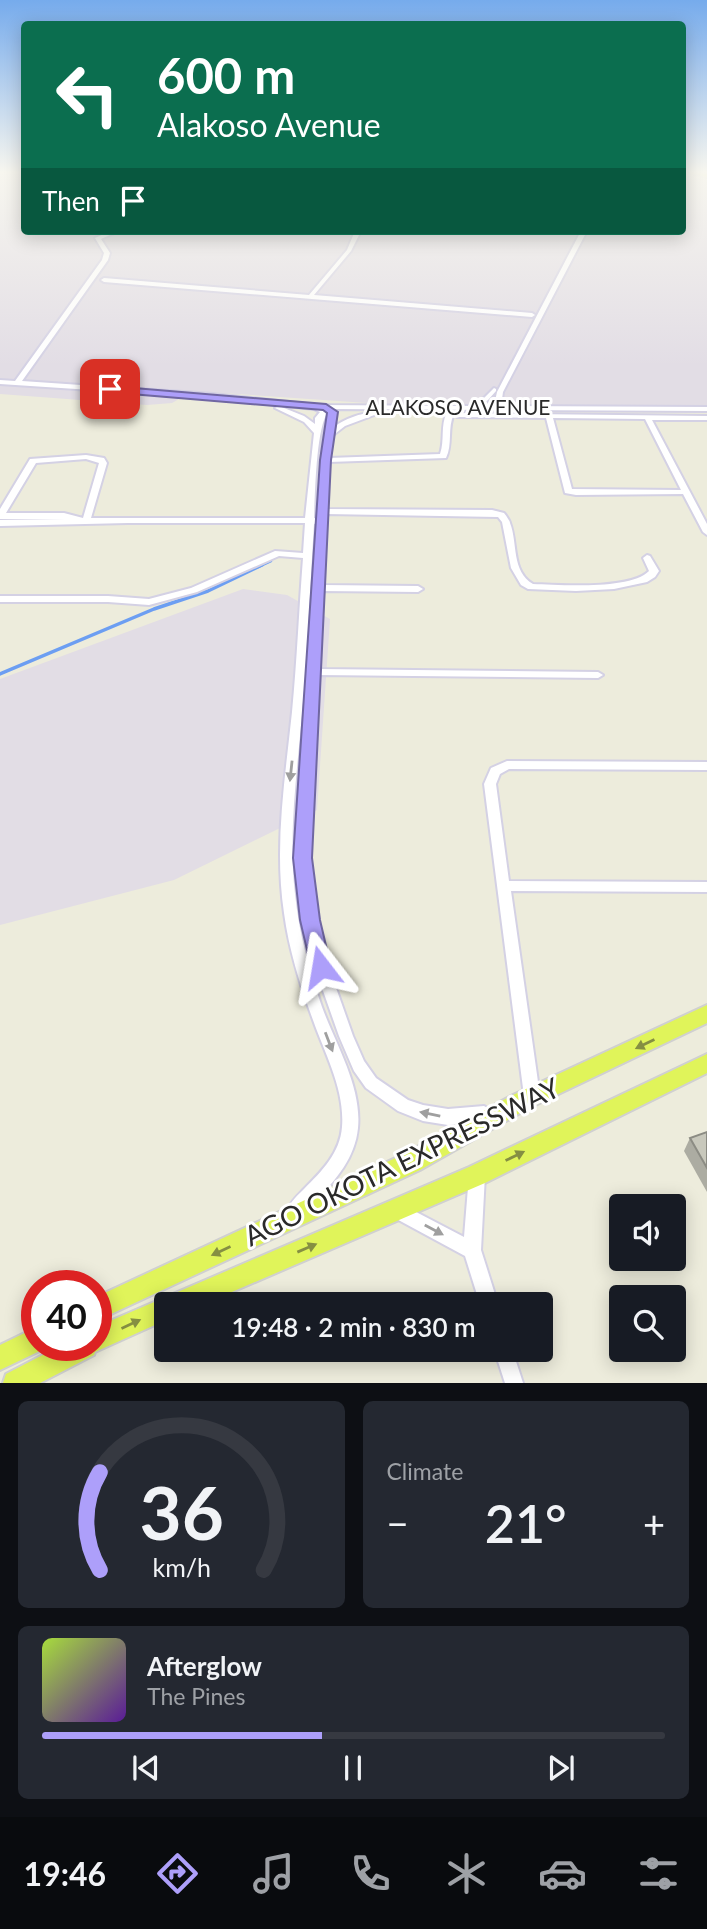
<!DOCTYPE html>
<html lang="en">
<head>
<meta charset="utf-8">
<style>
  :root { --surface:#171b24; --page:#242831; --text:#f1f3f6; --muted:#9ea1a6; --line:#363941; --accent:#ad9ffa }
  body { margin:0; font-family:Lato,sans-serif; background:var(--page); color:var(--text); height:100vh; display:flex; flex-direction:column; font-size:26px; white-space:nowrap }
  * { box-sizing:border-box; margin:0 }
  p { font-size:23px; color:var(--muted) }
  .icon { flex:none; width:38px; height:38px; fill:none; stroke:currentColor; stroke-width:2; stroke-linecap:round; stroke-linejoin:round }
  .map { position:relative; height:1383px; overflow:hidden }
  .drawer { display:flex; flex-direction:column; gap:18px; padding:18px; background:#0d0f14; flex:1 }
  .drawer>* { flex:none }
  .guide { position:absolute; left:21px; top:21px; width:665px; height:214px; border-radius:7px; box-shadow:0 4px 18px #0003; background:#0b6e4f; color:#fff; overflow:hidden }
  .tools { position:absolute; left:609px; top:1194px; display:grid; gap:14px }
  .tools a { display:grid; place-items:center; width:77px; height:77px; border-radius:7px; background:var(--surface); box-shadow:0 4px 18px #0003; font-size:35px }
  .speed { position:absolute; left:21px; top:1270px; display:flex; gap:14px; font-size:35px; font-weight:700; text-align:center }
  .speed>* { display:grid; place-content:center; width:91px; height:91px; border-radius:50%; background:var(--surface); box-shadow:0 4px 18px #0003; line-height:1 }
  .speed .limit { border:10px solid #d22; background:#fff; color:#111 }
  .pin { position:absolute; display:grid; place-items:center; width:60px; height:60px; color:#fff; margin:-30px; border-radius:14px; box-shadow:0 4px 10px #0006 }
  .me { position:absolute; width:77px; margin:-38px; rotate:346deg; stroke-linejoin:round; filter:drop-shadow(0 0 5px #0008) }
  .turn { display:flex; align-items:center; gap:24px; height:147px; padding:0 21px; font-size:32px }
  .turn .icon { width:91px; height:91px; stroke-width:2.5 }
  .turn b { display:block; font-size:49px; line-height:60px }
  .then { display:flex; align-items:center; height:66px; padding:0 21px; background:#0003; gap:14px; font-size:26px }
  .big { font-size:52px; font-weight:600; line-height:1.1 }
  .drawer .tile { flex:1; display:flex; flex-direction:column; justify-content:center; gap:10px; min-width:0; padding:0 24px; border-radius:10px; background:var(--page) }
  .drawer .dial { align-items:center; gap:0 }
  .dial svg { height:182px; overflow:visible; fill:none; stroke:var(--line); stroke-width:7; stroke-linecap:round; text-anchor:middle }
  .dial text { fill:var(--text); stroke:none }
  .song { display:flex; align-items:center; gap:21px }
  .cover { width:84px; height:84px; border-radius:10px; background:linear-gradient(135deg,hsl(80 70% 55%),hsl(270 70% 35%)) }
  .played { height:7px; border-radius:4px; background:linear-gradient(90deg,var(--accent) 45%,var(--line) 45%) }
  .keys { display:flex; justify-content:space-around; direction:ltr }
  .heat { display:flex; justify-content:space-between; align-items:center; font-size:38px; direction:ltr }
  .drawer .tiles { flex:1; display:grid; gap:18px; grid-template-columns:1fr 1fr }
  .tile:last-child { grid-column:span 2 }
  .trip { position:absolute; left:154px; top:1292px; width:399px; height:70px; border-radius:7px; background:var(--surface); box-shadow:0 4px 18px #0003; font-weight:600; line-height:70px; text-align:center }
  .menu { display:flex; height:112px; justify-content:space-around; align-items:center; background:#090b0e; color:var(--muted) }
  .menu .icon { width:49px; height:49px }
  .menu .current { color:var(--accent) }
  .menu b { font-size:32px; color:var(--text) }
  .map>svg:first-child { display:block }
  .industrial { fill:#e2dde5 }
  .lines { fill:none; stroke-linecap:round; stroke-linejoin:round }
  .stream-far1 { stroke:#6c9ef2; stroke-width:2.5 }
  .stream { stroke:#6c9ef2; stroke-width:3.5 }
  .minor-casing { stroke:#d4d1e4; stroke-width:4 }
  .major-casing { stroke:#d0d0d0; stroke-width:4 }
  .highway-casing { stroke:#d0d0d0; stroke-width:3 }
  .minor { fill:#fff; fill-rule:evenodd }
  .major { fill:#e0f45a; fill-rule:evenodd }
  .highway { fill:#ffdc55; fill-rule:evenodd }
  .wall { fill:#acaca2 }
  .building { fill:#c8c8bc; stroke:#8c8c84; stroke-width:2 }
  .oneway { fill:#9f9f9f }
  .oneway2 { fill:#858f42 }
  .route { fill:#ad9ffa; stroke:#7067a2; stroke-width:2 }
  .labels { text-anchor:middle; stroke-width:6; stroke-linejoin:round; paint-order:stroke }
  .far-street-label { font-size:21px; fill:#2a2a2a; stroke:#fff }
  .near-street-label { font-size:28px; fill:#2a2a2a; stroke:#fff }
</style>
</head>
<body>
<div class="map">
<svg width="707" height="1383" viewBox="0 0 707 1383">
  <rect width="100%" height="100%" fill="#edecdc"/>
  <g class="industrial">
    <path d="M0 173H24V231H682L683 175 707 180V409L382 404 193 391 172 403 147 405 0 394Z"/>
    <path d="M243 589 287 595 330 619 317 810 174 880 0 925V679Z"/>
  </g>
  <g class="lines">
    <path class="stream-far1" d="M258 567 271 561"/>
    <path class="stream" d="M0 674 154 609 208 591 262 565"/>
    <defs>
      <g id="minor">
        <path d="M111 231H119L101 239 110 253 108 260 22 381 213 394 316 405 472 406V403L484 398 494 388 496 389V391L488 400 479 406H494L497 392 581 231H587L503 392 501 406 707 407V411L506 410V413H503L497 410 333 409 336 412 333 428C342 420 366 410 377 414L345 426 332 436 329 458 440 454C445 440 440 426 447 412L454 414C447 428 453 444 446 458L329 462 326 509 492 510 504 513C505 514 510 521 510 523 518 543 511 571 533 584 560 585 631 590 649 571L643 558 647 555 650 556 659 571 655 577 647 582 614 589 576 591 528 589 521 585 511 568 502 522 498 517 326 514 323 585 418 586 423 589 418 592 322 591 319 669 598 672 603 675 598 678 318 675 309 858 323 951 353 1036 364 1061 376 1078 408 1100 423 1105 448 1109 484 1106 489 1109 492 1114 489 1119 484 1122 448 1125 423 1121 398 1111 366 1088 354 1071 339 1036 309 951 297 858 313 590 311 588 313 586 317 523 314 524C310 586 308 650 302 714 297 774 288 834 295 894 299 933 309 970 322 1007 336 1045 362 1087 358 1128 355 1158 336 1180 316 1200 310 1207 304 1214 296 1217L290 1215 288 1209C291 1201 298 1195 304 1189 322 1171 340 1153 342 1127 345 1090 325 1054 313 1020 300 985 289 950 284 913 274 846 285 779 292 712 297 661 299 609 303 558L279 556 197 592 149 605 108 602H0V596H108L149 599 191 588 275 551 303 553 305 523H128L0 526V520L66 519H0V509L30 459 86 455 104 458 107 463 91 518H305L314 433 304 422 275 408 279 406 304 416 315 424V418L320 412 314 409 213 398 0 384V380L15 381 102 260 104 253 95 238ZM328 412 323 437 318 519 314 518C315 496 316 427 328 412ZM86 459 99 463 83 518 64 513H6L36 463Z"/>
        <path d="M355 231H361L351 251 314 295 532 313 535 315 532 317 104 282 101 280 104 278 309 295 347 250Z"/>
        <path d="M454 413 707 416V420H652L707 524V535L703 532 683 494 576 495 565 493 546 418 457 417 453 415ZM553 418 645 419 681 490 572 489Z"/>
        <path d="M507 761 707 762V770L509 769 500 774 496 784 509 881 707 882V892L511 891 540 1096 537 1101 532 1103 527 1101 524 1096 484 784 491 768Z"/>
        <path d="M477 1167 483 1169 485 1175 481 1250 498 1304H480L465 1256 391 1216 389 1210 391 1204 397 1202 464 1237 469 1175 471 1169Z"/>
        <path d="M494 1349H512L523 1383H505Z"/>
      </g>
      <g id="major">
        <path d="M691 173H707V177Z"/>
        <path d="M707 1005V1023L527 1109 420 1170 96 1321V1297L404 1154 513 1095Z"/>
        <path d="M707 1054V1073L485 1183 204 1304H166V1320L95 1352 94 1355 40 1383H3L6 1374 60 1346H96V1327L469 1167Z"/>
        <path d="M37 1327V1346H46V1348L0 1370V1345Z"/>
      </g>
      <path id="highway" d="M702 173H707V175L703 174Z"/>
    </defs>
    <use href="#minor" class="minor-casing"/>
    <use href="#major" class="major-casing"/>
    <use href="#highway" class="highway-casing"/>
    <use href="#minor" class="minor"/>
    <use href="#major" class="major"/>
    <use href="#highway" class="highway"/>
  </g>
  <path class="wall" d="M707 1132V1192L684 1151 690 1138Z"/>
  <path class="building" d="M707 1132V1168L690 1138Z"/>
  <defs><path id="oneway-solid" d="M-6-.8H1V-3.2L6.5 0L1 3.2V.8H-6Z" transform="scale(1.75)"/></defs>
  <g class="oneway">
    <use href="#oneway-solid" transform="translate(291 771) rotate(96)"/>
    <use href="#oneway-solid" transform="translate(329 1042) rotate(69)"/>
    <use href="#oneway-solid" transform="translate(430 1114) rotate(-168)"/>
    <use href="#oneway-solid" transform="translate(434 1230) rotate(28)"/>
  </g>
  <g class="oneway2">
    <use href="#oneway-solid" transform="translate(645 1044) rotate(154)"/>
    <use href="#oneway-solid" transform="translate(515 1156) rotate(-26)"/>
    <use href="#oneway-solid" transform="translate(307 1248) rotate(-23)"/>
    <use href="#oneway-solid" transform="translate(221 1251) rotate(155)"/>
    <use href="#oneway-solid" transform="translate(131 1324) rotate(-25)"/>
  </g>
  <linearGradient id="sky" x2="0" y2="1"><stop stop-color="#76abec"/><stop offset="0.47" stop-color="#f7f6ef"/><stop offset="1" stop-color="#f7f6ef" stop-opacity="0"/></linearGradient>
  <rect width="707" height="366" fill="url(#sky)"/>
  <path class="route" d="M110 386 326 404 338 412 331 460 312 858 320 920 331 967 328 973 321 976 314 973 311 967 300 920 293 858 320 460 327 413 323 410 107 392 105 389Z"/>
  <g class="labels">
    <g class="far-street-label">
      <text x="458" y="415">ALAKOSO AVENUE</text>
    </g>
    <g class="near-street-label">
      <text transform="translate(402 1162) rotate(-26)" y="10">AGO OKOTA EXPRESSWAY</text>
    </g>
  </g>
</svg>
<div class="tools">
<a><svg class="icon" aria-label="sound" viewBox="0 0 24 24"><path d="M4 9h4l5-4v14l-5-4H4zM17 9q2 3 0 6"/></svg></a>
<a><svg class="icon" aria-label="search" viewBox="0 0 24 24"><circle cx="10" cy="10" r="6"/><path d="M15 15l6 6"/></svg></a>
</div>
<div class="speed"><div class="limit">40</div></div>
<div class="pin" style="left:110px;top:389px;background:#d93025"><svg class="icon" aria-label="arrive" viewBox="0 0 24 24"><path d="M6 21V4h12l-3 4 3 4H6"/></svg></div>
<svg class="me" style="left:321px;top:967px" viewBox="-20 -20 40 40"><path d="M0-17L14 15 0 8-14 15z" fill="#ad9ffa" stroke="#fff" stroke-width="4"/></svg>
<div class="trip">19:48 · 2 min · 830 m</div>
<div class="guide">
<div class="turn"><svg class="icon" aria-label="left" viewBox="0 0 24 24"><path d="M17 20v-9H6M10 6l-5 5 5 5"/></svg><div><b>600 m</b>Alakoso Avenue</div></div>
<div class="then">Then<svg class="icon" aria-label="arrive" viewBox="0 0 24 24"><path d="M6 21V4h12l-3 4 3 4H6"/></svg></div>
</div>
</div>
<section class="drawer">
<div class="tiles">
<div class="tile dial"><svg viewBox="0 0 100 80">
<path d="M14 69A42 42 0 1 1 86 69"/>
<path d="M14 69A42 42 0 0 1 14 26" stroke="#ad9ffa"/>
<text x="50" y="56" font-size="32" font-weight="700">36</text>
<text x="50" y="72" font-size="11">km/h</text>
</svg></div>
<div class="tile"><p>Climate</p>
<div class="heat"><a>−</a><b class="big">21°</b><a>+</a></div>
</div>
<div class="tile">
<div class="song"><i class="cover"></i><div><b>Afterglow</b><p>The Pines</p></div></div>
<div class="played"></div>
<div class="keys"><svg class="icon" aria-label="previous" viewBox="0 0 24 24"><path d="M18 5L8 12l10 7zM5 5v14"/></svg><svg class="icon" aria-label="pause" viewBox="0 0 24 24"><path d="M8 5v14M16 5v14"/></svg><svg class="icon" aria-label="next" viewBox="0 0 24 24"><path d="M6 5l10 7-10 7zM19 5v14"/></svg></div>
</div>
</div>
</section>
<nav class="menu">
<b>19:46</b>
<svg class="icon current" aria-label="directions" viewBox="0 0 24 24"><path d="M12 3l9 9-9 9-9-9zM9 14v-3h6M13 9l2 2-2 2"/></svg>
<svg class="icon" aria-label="music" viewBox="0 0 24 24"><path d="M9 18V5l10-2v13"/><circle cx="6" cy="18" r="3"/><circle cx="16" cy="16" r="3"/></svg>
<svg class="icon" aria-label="phone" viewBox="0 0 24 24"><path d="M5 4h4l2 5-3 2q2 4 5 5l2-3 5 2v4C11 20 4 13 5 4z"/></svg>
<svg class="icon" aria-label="climate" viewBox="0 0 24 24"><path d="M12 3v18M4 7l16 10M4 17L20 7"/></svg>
<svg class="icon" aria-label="car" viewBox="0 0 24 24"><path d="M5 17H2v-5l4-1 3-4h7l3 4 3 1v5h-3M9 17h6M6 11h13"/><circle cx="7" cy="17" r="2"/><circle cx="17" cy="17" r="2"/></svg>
<svg class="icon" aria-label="filters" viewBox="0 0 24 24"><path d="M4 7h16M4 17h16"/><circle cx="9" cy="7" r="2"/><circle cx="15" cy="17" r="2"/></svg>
</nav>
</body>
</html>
